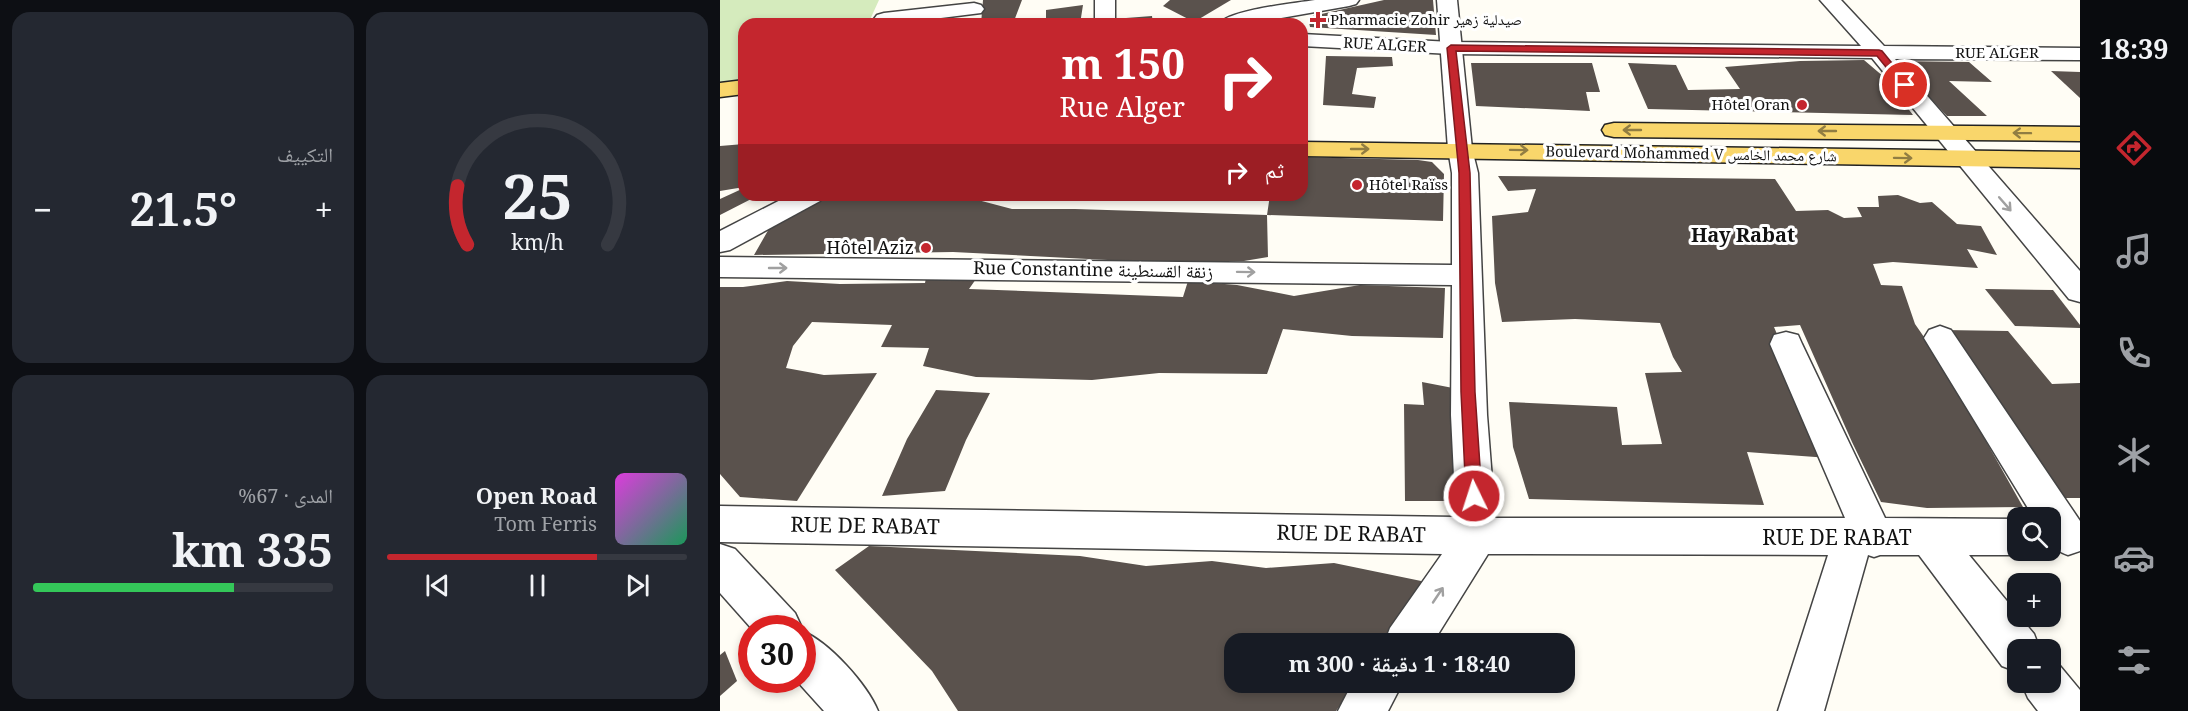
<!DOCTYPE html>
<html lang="ar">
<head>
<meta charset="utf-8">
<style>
  :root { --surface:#171b24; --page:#242831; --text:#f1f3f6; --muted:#9ea1a6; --line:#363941; --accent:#c4262e }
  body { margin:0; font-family:"Noto Serif","Noto Naskh Arabic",serif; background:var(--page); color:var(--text); direction:rtl; height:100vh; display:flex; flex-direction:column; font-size:22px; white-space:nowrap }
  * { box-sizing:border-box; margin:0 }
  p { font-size:20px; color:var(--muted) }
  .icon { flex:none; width:33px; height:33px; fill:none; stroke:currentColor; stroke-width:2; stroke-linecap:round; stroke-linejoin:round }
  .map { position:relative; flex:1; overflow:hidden; direction:ltr }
  .sheet { display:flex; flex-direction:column; gap:12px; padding:12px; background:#0d0f14; width:720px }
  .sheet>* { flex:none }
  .guide { position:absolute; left:18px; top:18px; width:570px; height:183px; border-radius:18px; box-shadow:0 3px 9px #0003; direction:rtl; background:#c4262e; color:#fff; overflow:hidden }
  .buttons { position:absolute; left:1287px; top:507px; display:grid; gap:12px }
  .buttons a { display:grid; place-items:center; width:54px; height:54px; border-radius:12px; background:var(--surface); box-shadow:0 3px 9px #0003; font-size:30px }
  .speed { position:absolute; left:18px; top:615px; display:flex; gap:12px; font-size:30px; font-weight:700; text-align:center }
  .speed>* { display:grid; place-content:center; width:78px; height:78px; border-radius:50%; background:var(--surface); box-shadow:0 3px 9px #0003; line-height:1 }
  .speed .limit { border:9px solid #d22; background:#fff; color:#111 }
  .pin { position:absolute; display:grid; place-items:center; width:51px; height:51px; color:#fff; margin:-26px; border:3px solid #fff; border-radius:50%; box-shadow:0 2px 6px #0007 }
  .me { position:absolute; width:66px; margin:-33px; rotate:356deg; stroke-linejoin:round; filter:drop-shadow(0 0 4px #0008) }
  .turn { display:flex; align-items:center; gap:21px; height:126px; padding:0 24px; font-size:27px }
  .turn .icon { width:78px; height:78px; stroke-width:2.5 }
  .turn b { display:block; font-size:42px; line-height:51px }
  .then { display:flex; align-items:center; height:57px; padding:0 24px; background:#0003; gap:12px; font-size:22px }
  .big { font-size:45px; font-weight:700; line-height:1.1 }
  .sheet .card { flex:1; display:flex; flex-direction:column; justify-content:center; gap:9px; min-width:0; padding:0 21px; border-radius:18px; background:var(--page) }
  .sheet .dial { align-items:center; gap:0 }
  .dial svg { height:156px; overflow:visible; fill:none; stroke:var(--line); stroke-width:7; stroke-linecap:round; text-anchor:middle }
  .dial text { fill:var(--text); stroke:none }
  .song { display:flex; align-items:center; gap:18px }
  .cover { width:72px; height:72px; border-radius:9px; background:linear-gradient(135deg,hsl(300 70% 55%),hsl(150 70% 35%)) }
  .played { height:6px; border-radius:3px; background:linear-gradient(90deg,var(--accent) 70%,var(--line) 70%) }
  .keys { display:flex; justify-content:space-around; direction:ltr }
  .heat { display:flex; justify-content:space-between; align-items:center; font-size:33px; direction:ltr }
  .charge { height:9px; border-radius:4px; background:linear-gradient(90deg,#34c759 67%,var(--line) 0) }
  .sheet .tiles { flex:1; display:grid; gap:12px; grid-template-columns:repeat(2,1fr) }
  .trip { position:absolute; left:504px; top:633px; width:351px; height:60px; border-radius:18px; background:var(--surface); box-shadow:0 3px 9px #0003; font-weight:700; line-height:60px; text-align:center; direction:rtl }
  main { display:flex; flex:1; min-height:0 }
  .dock { display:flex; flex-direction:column; width:108px; justify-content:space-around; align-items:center; background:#090b0e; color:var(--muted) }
  .dock .icon { width:42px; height:42px }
  .dock .current { color:var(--accent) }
  .dock b { font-size:27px; color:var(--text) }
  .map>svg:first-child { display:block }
  .green { fill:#d5ebbd }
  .building { fill:#5a524d }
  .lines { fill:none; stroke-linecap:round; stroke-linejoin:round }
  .minor-casing { stroke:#444; stroke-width:3 }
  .tertiary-casing { stroke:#444; stroke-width:3 }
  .primary-casing { stroke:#222; stroke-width:3 }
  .minor { fill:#fff; fill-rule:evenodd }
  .tertiary { fill:#fff; fill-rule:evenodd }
  .primary { fill:#f9d66b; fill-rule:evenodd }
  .oneway { stroke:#917d42 }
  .oneway2 { stroke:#a0a0a0 }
  .route { fill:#c4262e; stroke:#7f191e; stroke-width:1.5 }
  .poi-dot { fill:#c4262e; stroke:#fff; stroke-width:2 }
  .labels { text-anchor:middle; stroke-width:6; stroke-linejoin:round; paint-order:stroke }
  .far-poi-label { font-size:15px; fill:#111; stroke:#fff; text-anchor:start }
  .far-street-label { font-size:15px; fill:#111; stroke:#fff }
  .poi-label { font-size:18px; fill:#111; stroke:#fff; text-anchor:end }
  .street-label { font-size:18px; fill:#111; stroke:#fff }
  .neighbourhood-label { font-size:20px; font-weight:bold; fill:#111; stroke:#fff }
  .near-street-label { font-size:21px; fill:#111; stroke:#fff }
</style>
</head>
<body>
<main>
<nav class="dock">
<b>18:39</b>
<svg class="icon current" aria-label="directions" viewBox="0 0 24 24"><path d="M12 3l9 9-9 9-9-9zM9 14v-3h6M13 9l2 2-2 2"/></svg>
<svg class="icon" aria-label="music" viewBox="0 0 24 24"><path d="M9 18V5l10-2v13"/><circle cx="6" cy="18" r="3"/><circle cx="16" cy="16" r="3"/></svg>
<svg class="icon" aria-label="phone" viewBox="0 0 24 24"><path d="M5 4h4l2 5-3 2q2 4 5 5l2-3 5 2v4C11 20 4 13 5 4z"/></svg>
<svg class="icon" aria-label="climate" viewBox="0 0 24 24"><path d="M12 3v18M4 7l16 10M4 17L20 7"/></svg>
<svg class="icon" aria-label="car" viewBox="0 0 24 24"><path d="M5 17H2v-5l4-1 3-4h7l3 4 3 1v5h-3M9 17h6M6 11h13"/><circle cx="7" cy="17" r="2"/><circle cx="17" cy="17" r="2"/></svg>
<svg class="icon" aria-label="filters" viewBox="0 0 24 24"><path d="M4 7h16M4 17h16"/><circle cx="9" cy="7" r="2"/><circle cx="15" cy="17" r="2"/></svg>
</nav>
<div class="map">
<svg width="1360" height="711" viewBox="0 0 1360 711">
  <rect width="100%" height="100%" fill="#fffdf5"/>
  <path class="green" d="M0 0H159L148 24H24V82L0 85Z"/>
  <g class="building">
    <path d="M263 0H302L294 21 326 19V10L363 5 360 24H261Z"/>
    <path d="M450 0H511L474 22 443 6Z"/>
    <path d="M664 0H713L716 35 590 27 588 17Z"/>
    <path d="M432 16 433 24H407L406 18Z"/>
    <path d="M606 56 672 57 673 66 637 68 632 94 656 97 654 108 603 105Z"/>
    <path d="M1144 60 1164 77 1193 115 928 109 908 63 956 65 968 90 1020 89 1005 67 1080 61Z"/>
    <path d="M1175 61 1249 62 1272 82 1229 81 1267 116H1227Z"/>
    <path d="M751 63H872L880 92H866L870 111 756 106Z"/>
    <path d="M1331 71 1360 72V98Z"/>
    <path d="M24 144V187L0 191V146Z"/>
    <path d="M582 157 698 160 712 162 724 174 723 221 547 215 550 195H582Z"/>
    <path d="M778 176 1055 179 1076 211 1108 210 1124 218 1142 217 1137 207H1159L1158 196 1178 195 1200 203 1212 202 1237 224 1261 226 1277 255 1247 249 1258 268 1173 262 1153 264 1161 285 1182 286 1195 324 1222 363 1303 507 1207 508 1161 502 1132 442 1080 325 1054 327 1109 458 1027 452 1044 505 809 499 793 447 789 402 897 407 902 445 942 444 925 373 962 372 953 357 940 323 855 319 782 322 775 283 772 216 808 212 816 189 788 191Z"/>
    <path d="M24 188V195H39L0 215V199Z"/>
    <path d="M108 195H239L292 209H355L547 215 548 257 524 261H407L233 252 34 255 50 227Z"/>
    <path d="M206 278 256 279 249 289 463 297 468 281 517 285 574 296 640 285 725 288 723 338 632 336 563 329 547 374 439 373 372 380 256 377 203 366 209 348 161 347 172 325 92 322 73 346 66 368 104 375 157 373 77 501 20 497 0 474V287H23L67 281 120 284 205 283Z"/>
    <path d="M1265 289 1333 290 1360 325V328L1295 326Z"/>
    <path d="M1224 330 1288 331 1332 384 1360 383V498H1337L1298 428Z"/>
    <path d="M702 382 733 388 734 501H685L684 404 704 405Z"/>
    <path d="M216 390 270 393 246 440 225 491 162 496 187 439Z"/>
    <path d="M149 546 360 556 426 566 492 561 546 568 614 563 706 582 663 644H514V682H636L616 711H238L212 671 115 570Z"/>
    <path d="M5 651 17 681 0 696V655Z"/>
  </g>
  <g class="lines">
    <defs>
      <g id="minor">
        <path d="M595 0H639L636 4 629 6 528 24H499C508 10 576 3 595 0Z"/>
        <path d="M1100 0H1121L1164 46 1360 48V60L1175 59 1360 271V302L1349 299 1152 58 731 54 582 46V34L731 42 1141 46Z"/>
        <path d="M254 3 261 5 264 9 261 13 173 24 157 23 154 19 157 15 164 13Z"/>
        <path d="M740 142 749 144 752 149 758 173 767 415 775 518H1125L1050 344 1054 335 1066 332 1078 335 1082 344 1165 518 1298 519V550H1311L1298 555H1249L1314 634 1320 650H1298V672L1282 666 1199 555H1160L1154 557 1148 555 1104 711H1058L1108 555 768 554 712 644H664L670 628 722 554 0 542V506L736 517 731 415 732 285 0 277V257L732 265V173L728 149 731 144Z"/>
        <path d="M1220 326 1231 330 1360 521V551L1348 555C1325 547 1330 540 1330 518H1314L1204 338 1209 330Z"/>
        <path d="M1330 662 1340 666 1360 690V711H1318L1308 698 1301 682H1330Z"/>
        <path d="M633 682H683L668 711H618Z"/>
      </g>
      <g id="tertiary">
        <rect x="375" y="0" width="20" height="24"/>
        <path d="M717 0H737L752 149 749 154 740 156 731 154 728 149Z"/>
        <path d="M70 195H104L100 201 10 250 0 252V231Z"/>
        <path d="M0 544 15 549 75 613 82 628 32 629 0 593Z"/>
        <path d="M82 631C109 642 147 684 158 711H104L76 680H82Z"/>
      </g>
      <g id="primary">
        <path d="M24 80V94L0 97V83Z"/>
        <path d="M894 123 1360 127V141L894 137 885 135 882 130 885 125Z"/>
        <path d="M582 142 1360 152V168L582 156Z"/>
      </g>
    </defs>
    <use href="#minor" class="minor-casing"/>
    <use href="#tertiary" class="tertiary-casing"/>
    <use href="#primary" class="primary-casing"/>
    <use href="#minor" class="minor"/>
    <use href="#tertiary" class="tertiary"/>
    <use href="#primary" class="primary"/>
  </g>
  <defs><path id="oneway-shaft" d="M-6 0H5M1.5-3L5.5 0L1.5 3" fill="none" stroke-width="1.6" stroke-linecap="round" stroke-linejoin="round" transform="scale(1.5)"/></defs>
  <g class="oneway">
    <use href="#oneway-shaft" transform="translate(912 130) rotate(-180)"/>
    <use href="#oneway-shaft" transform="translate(1107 131) rotate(-180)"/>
    <use href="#oneway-shaft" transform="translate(1302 133) rotate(-179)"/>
    <use href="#oneway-shaft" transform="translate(640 149)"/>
    <use href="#oneway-shaft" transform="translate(799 150) rotate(1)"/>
    <use href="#oneway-shaft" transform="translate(1183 158) rotate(1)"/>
  </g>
  <g class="oneway2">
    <use href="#oneway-shaft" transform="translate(1285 204) rotate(49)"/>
    <use href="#oneway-shaft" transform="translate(58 268)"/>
    <use href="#oneway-shaft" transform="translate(526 272) rotate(1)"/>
    <use href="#oneway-shaft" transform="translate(718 595) rotate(-56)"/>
  </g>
  <path class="route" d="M731 45 1159 50 1162 51 1190 85 1182 87 1157 56 736 51 750 173 755 392 762 496 760 501 754 503 749 501 746 496 741 392 739 173 727 48Z"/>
  <g class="poi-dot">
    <path d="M595 11h6v6h6v6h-6v6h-6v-6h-6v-6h6z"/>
    <circle cx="1082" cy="105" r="6"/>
    <circle cx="637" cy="185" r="6"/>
    <circle cx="206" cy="248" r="6"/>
  </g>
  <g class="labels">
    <g class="far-poi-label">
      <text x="610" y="25">Pharmacie Zohir صيدلية زهير</text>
      <text x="1070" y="110" text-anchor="end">Hôtel Oran</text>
      <text x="649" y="190">Hôtel Raïss</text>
    </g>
    <g class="far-street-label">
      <text transform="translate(665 45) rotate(3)" y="5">RUE ALGER</text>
      <text x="1277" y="58">RUE ALGER</text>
      <text transform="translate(971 154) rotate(1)" y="5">Boulevard Mohammed V شارع محمد الخامس</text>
    </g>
    <g class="poi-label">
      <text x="194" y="254">Hôtel Aziz</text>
    </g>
    <g class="street-label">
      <text transform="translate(373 270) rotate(1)" y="6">Rue Constantine زنقة القسنطينة</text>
    </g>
    <g class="neighbourhood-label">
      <text x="1023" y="242">Hay Rabat</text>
    </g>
    <g class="near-street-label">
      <text transform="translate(145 526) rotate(1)" y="7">RUE DE RABAT</text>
      <text transform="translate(631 534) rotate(1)" y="7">RUE DE RABAT</text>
      <text x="1117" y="545">RUE DE RABAT</text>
    </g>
  </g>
</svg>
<div class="buttons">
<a><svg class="icon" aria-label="search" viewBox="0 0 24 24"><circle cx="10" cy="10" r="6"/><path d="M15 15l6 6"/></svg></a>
<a>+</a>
<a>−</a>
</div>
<div class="speed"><div class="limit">30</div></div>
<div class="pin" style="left:1185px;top:85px;background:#d93025"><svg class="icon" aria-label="arrive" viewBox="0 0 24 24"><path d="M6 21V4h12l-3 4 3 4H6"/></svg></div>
<svg class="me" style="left:754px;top:496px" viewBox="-20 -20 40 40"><circle r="17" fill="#c4262e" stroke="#fff" stroke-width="3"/><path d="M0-11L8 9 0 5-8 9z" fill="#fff"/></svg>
<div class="trip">18:40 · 1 دقيقة · 300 m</div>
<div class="guide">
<div class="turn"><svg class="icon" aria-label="right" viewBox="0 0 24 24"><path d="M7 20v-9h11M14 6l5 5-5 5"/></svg><div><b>150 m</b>Rue Alger</div></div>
<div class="then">ثم<svg class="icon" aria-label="right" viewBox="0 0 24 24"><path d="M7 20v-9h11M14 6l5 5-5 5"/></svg></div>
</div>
</div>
<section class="sheet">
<div class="tiles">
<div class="card dial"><svg viewBox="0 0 100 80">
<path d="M14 69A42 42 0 1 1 86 69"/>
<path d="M14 69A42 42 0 0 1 9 39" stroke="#c4262e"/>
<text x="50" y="56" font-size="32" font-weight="700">25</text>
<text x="50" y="72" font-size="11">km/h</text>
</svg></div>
<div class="card"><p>التكييف</p>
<div class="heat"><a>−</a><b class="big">21.5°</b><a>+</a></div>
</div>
<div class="card">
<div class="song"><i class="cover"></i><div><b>Open Road</b><p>Tom Ferris</p></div></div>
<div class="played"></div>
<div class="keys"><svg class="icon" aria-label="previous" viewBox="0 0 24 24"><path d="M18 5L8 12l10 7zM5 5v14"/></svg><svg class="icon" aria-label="pause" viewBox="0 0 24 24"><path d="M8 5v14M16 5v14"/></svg><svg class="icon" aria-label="next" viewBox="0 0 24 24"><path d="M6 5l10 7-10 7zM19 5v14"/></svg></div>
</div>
<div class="card"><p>المدى · 67%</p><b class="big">335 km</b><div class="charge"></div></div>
</div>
</section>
</main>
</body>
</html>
